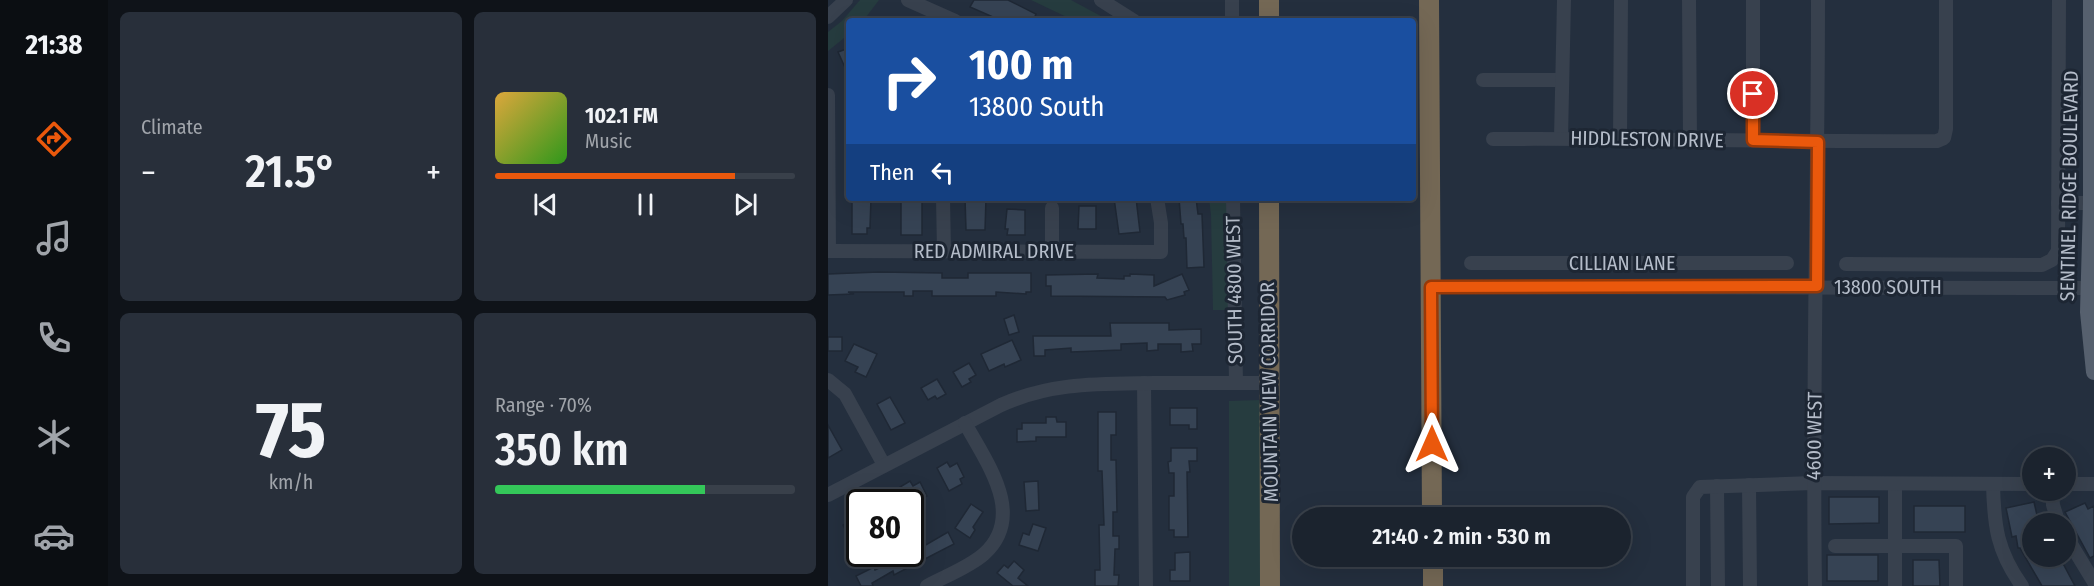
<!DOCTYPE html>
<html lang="en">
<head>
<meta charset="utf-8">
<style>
  :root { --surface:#1b232e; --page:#282f3a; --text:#f1f3f6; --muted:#a0a4aa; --line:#39404a; --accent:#ea580c }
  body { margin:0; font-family:"Fira Sans Condensed",sans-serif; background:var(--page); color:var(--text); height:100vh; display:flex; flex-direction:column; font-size:22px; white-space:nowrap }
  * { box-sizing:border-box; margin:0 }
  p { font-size:20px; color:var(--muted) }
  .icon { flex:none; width:33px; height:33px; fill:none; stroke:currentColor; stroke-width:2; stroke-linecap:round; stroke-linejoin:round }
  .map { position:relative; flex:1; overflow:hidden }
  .drawer { display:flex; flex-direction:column; gap:12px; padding:12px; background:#0f1319; width:720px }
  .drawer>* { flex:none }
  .hud { position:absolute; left:18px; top:18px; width:570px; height:183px; border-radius:6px; box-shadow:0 6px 24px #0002,0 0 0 2px var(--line); background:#1a4fa0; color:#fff; overflow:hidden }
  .fabs { position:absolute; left:1194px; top:447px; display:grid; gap:12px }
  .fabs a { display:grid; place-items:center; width:54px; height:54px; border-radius:50%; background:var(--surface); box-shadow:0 6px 24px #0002,0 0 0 2px var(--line); font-size:30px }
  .speed { position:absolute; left:18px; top:489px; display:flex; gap:12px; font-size:30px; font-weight:700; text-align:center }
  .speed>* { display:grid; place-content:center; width:78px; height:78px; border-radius:50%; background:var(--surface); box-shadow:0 6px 24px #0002,0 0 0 2px var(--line); line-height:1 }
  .speed .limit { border:3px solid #111; border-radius:9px; background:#fff; color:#111 }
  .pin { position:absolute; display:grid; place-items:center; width:51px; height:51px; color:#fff; margin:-26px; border:3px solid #fff; border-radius:50%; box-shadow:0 2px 6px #0007 }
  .me { position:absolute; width:66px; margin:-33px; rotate:0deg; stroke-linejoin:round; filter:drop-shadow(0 0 4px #0008) }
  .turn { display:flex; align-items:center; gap:21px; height:126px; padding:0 24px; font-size:27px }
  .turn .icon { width:78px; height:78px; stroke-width:2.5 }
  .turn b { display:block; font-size:42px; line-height:51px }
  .then { display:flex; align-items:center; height:57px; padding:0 24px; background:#0003; gap:12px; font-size:22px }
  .big { font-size:45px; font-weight:600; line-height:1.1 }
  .drawer .tile { flex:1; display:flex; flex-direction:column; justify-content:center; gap:9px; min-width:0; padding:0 21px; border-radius:9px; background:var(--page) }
  .drawer .dial { align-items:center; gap:0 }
  .dial b { font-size:78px; line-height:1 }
  .song { display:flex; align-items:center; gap:18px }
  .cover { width:72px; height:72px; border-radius:9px; background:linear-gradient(135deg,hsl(40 70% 55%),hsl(110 70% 35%)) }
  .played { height:6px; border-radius:3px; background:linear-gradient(90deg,var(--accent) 80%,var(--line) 80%) }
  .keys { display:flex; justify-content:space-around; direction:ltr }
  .heat { display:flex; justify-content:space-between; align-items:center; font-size:33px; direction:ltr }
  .charge { height:9px; border-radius:4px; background:linear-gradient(90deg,#34c759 70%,var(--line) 0) }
  .drawer .tiles { flex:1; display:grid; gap:12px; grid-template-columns:repeat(2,1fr) }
  .trip { position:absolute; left:464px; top:507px; width:339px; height:60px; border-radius:30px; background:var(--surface); box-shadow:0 6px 24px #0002,0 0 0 2px var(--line); font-weight:600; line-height:60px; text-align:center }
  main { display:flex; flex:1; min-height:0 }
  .tab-bar { display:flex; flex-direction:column; width:108px; justify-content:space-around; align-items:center; background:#0b0e12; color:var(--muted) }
  .tab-bar .icon { width:42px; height:42px }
  .tab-bar .current { color:var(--accent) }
  .tab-bar b { font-size:27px; color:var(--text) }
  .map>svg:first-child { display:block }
  .green { fill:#263c3f }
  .building { fill:#364354; stroke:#1f2835; stroke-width:1.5 }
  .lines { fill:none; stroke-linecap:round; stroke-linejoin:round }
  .minor { stroke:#38414e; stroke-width:14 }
  .major { stroke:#56606e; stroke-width:16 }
  .highway { stroke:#746855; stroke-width:20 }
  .route-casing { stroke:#983908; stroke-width:15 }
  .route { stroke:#ea580c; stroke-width:10 }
  .labels { text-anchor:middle; stroke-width:6; stroke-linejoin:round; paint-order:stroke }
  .street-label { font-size:20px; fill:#b4bcc9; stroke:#1d2633 }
</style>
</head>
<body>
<main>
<nav class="tab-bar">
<b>21:38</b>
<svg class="icon current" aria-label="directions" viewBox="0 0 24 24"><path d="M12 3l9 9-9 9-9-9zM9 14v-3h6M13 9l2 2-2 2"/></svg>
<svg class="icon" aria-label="music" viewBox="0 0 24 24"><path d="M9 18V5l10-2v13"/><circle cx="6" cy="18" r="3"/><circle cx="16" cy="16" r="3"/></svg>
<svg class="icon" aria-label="phone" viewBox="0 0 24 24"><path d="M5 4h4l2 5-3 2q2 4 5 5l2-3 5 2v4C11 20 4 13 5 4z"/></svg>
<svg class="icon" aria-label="climate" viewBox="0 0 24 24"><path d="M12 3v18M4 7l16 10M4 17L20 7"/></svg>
<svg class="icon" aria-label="car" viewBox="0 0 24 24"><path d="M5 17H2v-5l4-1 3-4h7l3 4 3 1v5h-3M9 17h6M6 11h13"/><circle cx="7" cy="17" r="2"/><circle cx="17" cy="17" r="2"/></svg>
</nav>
<section class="drawer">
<div class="tiles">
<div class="tile"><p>Climate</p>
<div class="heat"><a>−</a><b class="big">21.5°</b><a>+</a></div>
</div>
<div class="tile">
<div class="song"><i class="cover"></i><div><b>102.1 FM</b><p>Music</p></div></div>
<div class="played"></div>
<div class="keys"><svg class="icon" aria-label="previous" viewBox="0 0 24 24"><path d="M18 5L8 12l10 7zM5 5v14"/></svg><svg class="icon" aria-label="pause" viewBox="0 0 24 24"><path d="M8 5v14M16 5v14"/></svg><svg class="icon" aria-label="next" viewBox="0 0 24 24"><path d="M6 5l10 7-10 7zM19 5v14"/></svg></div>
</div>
<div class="tile dial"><b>75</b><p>km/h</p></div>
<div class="tile"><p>Range · 70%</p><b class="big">350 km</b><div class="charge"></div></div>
</div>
</section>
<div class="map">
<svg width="1266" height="586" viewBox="0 0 1266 586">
  <rect width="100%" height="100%" fill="#242f3e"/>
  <g class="green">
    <path d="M32 0H51L35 21H21V34L0 51V32L14 21Z"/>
    <path d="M203 0H243L282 21H247Z"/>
    <path d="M381 198H398L400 221 401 310H385L383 215Z"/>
    <path d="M432 400 434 586H401V401Z"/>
  </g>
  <g class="building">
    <path d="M146 0H180L208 14 205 21H174L142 7Z"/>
    <path d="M21 48V74H20L10 52Z"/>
    <path d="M24 198H43L42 228H39V234H24Z"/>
    <rect x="73" y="198" width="21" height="37"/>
    <path d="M137 198H158L157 230H138Z"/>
    <path d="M286 198H308L312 232 291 234Z"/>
    <path d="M351 198H368L370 214H374L376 267 359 268 358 238H356L355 224H353Z"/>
    <path d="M251 206H268V229H250Z"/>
    <path d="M179 209 197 210V235H179L180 229H177Z"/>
    <path d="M51 272 114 273V278H140V273H203V292H198V294L168 292V296H104V291H85V296H76V292H20L26 294 0 295V274Z"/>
    <path d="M270 274 269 278 296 279V276H302V274L326 275V286L354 274 361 290 356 292 357 295 339 300 337 297 223 296V286H218V275Z"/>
    <path d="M186 315 191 332 181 335 176 319Z"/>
    <path d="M282 323H341V330L373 329V344H364L365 351 353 352V344H330V350L319 351V343L293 344V350L243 352V348L217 350V356H206L205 336H283Z"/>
    <rect x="0" y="337" width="14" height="14"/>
    <path d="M184 340 193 360 177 367 176 364 161 371 153 354Z"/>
    <path d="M26 344 49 354 38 377 27 372 30 367 17 361Z"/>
    <path d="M141 363 148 375 141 379 143 382 134 387 125 372Z"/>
    <path d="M109 379 118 394 109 399 107 396 100 400 93 388Z"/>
    <path d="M62 397 77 423 63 430 49 404Z"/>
    <path d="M342 408H369V429H361V425H342Z"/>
    <path d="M270 412H288V435H283V460H288L289 512H285V536H291V549H287L286 575H291L290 586H267V570H272L271 525H276L274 471H270Z"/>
    <path d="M218 417H228L229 422H238V437H208V441L189 442V429H194V423H218Z"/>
    <path d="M0 425 14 450 0 458Z"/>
    <path d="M343 448H369V461H361L362 472H359L360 537H346V530H341V496H346V473H341L340 462 343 461Z"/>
    <path d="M119 462 122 467 129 463 136 477 132 479 134 484 121 491 109 468Z"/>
    <path d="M82 481 85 486 92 482 99 496 87 502H49L73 489 72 487Z"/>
    <path d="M210 481 211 510 198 511 196 482Z"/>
    <path d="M1001 497H1051V523L1001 524Z"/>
    <path d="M1206 502 1211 524H1204V556H1231L1247 586H1214L1192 548H1190L1188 536 1184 537 1178 508Z"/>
    <path d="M1257 503 1260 509 1266 506V556L1262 558 1237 512Z"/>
    <path d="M143 504 155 512 145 527 147 530 142 538 127 528Z"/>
    <rect x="1086" y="506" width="51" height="26"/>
    <path d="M29 511 32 517V532L21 537 15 525 21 522 18 516Z"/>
    <path d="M205 524 218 528 210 551 191 545 195 533 201 535Z"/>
    <path d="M120 532 126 544 66 575 65 571 44 583 45 586H33L28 576 46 567 47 570 82 554Z"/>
    <path d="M362 552V581H342V570H347V553Z"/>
    <rect x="999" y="555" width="51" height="26"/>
    <path d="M1085 560H1111L1112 586H1085Z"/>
    <path d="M186 561 196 570 190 578 200 586H185L169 573 176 565 180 568Z"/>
  </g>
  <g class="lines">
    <g class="minor">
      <path d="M80 0 127 21"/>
      <path d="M273 0 306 21"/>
      <path d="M404 0V21"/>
      <path d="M861 0 862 139"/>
      <path d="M925 0V140"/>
      <path d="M0 17 18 0"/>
      <path d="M655 80H734"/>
      <path d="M0 95 1 251"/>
      <path d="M733 138 736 0"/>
      <path d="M665 139C813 138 961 142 1109 141L1116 138 1118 129V0"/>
      <path d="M792 139 793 0"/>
      <path d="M115 198 116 251"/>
      <path d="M405 198 408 383"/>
      <path d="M1230 203H1263"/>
      <path d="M224 208V251"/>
      <path d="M0 251 333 252V223L329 198"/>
      <path d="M643 263H959"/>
      <path d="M1018 264 1214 265 1224 260 1230 251 1231 0"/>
      <path d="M603 287 1266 288"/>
      <path d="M0 380 17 394 56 465"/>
      <path d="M316 383 318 586"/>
      <path d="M1067 484V586"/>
      <path d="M1165 484C1166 526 1169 551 1194 586"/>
      <path d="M1238 484H1266"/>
      <path d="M921 485 922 586"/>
      <path d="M889 486 890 586"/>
      <path d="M1224 490 1225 505 1231 524"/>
      <path d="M0 495 173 405C224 382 271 384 326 383 364 383 403 383 441 383"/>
      <path d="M1238 536 1266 582"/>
      <path d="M1007 546H1128V586"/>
      <path d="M99 586C117 576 140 568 156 554 199 515 158 462 137 423"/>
      <path d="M865 586V497L872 487 985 483 1204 484"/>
      <path d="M987 586C984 391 990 195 990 0"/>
    </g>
    <path class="major" d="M1263 0V203L1260 312 1266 372"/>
    <g class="highway">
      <path d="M441 0V21"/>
      <path d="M601 0 604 518"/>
      <path d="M441 198 442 586"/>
      <path d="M605 556V586"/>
    </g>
  </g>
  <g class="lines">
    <defs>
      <path id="route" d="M604 444 603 287 989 286 990 142 925 140V94"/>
    </defs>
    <use href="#route" class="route-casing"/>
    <use href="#route" class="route"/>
  </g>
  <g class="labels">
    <g class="street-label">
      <text transform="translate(819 139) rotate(1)" y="7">HIDDLESTON DRIVE</text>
      <text transform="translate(1241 186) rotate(-89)" y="7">SENTINEL RIDGE BOULEVARD</text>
      <text x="166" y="258">RED ADMIRAL DRIVE</text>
      <text x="794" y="270">CILLIAN LANE</text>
      <text x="1060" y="294">13800 SOUTH</text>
      <text transform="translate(406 290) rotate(-91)" y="7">SOUTH 4800 WEST</text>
      <text transform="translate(441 392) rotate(-91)" y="7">MOUNTAIN VIEW CORRIDOR</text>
      <text transform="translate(986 436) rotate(-89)" y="7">4600 WEST</text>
    </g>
  </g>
</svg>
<div class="fabs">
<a>+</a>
<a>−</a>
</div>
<div class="speed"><div class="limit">80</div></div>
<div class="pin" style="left:925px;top:94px;background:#d93025"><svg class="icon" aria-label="arrive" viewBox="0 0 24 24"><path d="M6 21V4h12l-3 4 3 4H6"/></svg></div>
<svg class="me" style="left:604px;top:444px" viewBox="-20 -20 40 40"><path d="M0-17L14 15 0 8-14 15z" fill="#ea580c" stroke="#fff" stroke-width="4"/></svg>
<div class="trip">21:40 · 2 min · 530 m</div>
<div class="hud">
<div class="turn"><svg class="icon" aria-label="right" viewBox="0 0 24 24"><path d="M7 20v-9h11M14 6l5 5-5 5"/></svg><div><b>100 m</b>13800 South</div></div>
<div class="then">Then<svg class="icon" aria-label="left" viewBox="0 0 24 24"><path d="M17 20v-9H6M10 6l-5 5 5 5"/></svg></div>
</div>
</div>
</main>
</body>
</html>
